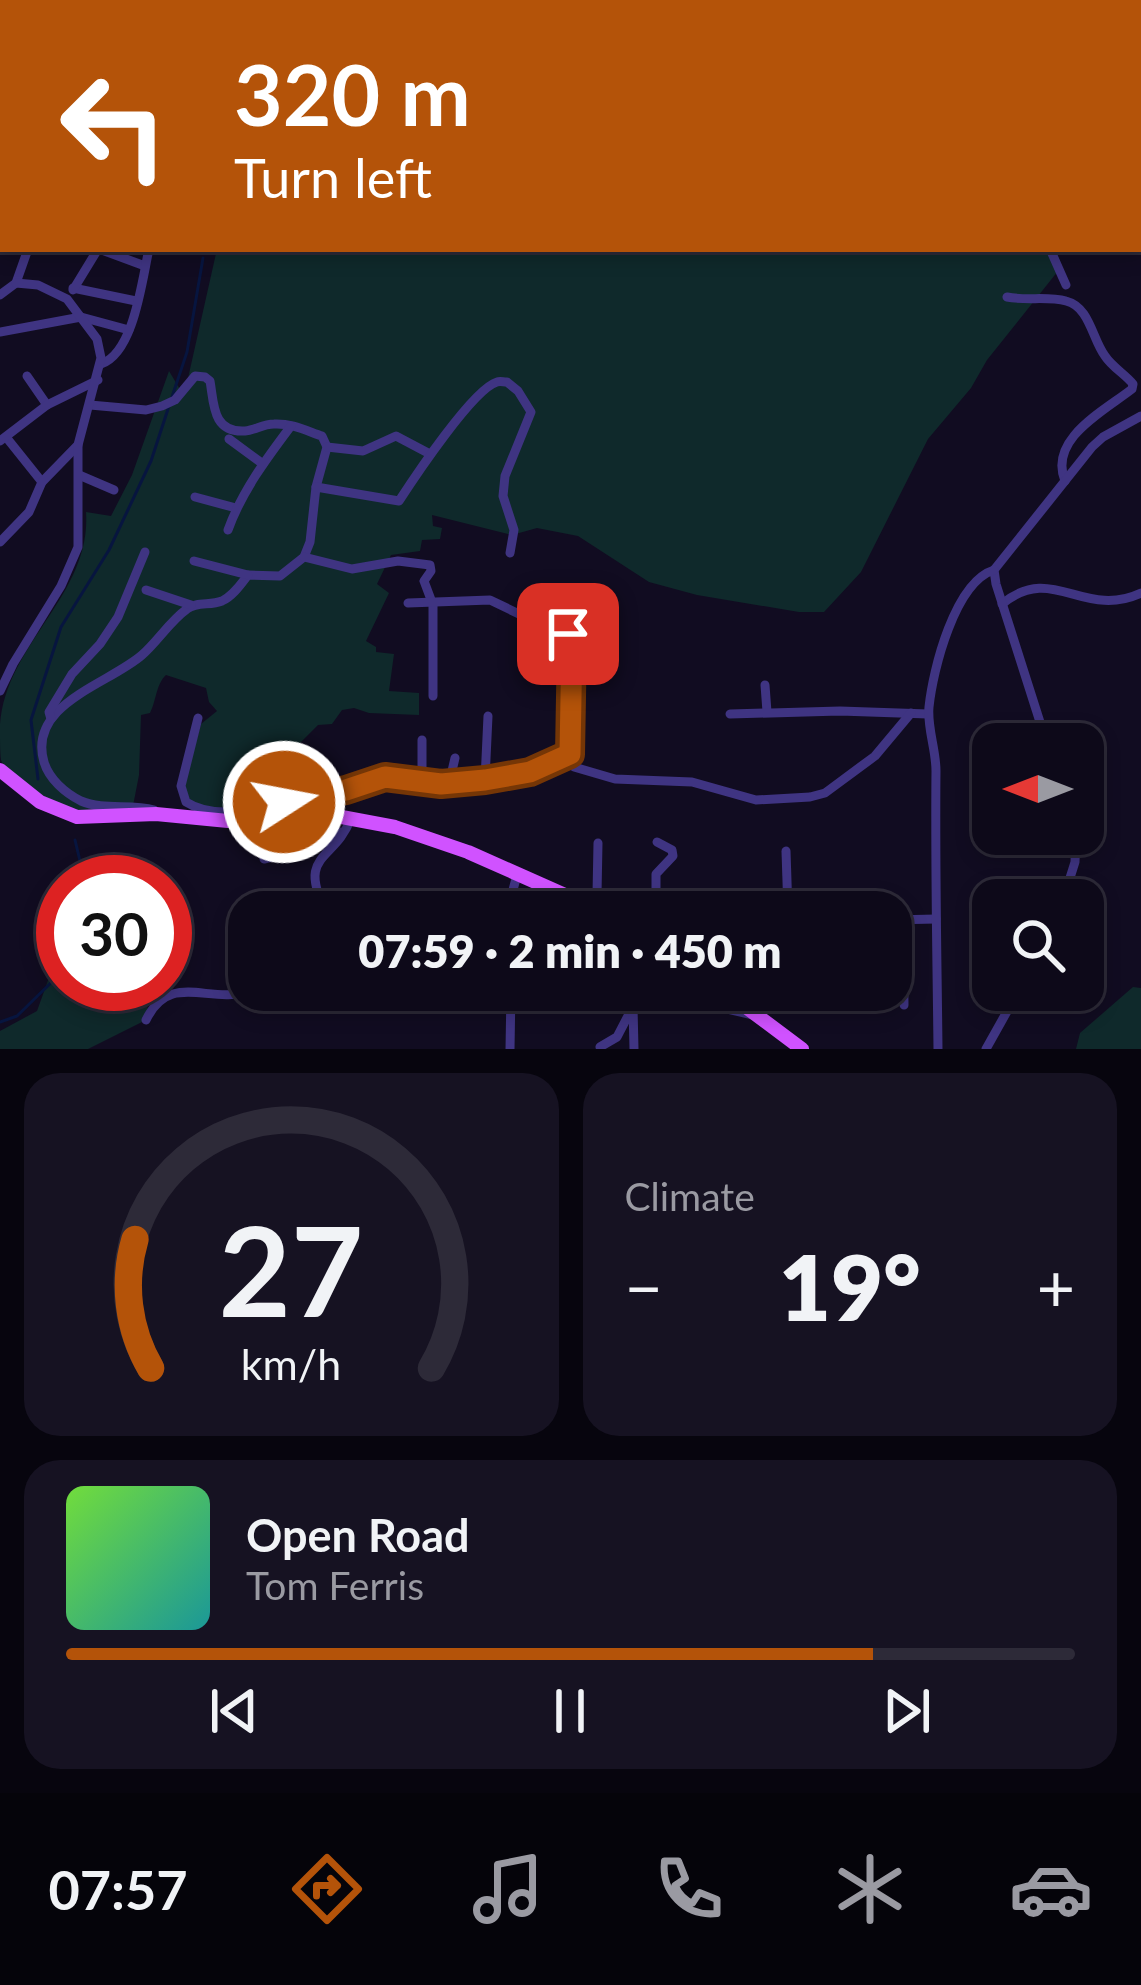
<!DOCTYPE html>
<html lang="en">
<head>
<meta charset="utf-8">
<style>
  :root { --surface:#0d0919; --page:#161222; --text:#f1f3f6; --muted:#9a9aa2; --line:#2d2a38; --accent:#b45309 }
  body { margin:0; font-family:Lato,sans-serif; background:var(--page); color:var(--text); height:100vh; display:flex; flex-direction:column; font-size:45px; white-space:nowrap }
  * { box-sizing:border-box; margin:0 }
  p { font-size:39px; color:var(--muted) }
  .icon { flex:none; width:66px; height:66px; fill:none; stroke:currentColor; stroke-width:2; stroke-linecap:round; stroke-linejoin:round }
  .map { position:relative; height:1049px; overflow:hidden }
  .details { display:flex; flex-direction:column; gap:24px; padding:24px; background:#07050e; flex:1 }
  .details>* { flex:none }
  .hud { position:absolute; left:0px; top:0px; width:1143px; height:252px; box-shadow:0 6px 18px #0003,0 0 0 3px var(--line); background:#b45309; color:#fff; overflow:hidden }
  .needle { width:78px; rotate:270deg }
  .tools { position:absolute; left:972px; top:723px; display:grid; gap:24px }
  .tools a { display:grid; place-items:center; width:132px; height:132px; border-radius:24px; background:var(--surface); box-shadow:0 6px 18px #0003,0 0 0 3px var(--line); font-size:60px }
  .speed { position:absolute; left:36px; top:855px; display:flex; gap:24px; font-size:60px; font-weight:700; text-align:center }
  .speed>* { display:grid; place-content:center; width:156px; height:156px; border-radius:50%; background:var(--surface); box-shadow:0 6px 18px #0003,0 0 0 3px var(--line); line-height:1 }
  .speed .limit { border:18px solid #d22; background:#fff; color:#111 }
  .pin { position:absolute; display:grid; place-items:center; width:102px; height:102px; color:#fff; margin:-51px; border-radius:24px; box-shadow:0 6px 18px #0006 }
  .me { position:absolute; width:132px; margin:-66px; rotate:79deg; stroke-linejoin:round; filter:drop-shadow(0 0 9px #0008) }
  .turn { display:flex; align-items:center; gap:42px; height:252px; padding:0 36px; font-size:54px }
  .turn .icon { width:156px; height:156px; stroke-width:2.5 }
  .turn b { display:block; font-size:84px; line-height:102px }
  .big { font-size:90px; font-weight:800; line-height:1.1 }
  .details .tile { flex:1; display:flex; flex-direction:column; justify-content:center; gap:18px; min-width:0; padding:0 42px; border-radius:36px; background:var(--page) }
  .details .dial { align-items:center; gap:0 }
  .dial svg { height:312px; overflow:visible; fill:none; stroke:var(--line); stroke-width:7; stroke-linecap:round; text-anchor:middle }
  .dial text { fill:var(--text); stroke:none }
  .song { display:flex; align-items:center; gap:36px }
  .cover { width:144px; height:144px; border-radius:18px; background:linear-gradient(135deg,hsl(100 70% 55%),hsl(180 70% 35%)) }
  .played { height:12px; border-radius:6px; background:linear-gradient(90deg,var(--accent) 80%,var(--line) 80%) }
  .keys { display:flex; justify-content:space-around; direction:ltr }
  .heat { display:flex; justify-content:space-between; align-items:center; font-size:66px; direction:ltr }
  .details .tiles { flex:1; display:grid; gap:24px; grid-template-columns:1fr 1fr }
  .tile:last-child { grid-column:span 2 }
  .trip { position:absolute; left:228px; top:891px; width:684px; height:120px; border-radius:36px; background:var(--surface); box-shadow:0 6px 18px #0003,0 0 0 3px var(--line); font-weight:800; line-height:120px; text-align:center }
  .dock { display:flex; height:192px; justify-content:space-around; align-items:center; background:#05040a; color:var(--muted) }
  .dock .icon { width:84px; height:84px }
  .dock .current { color:var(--accent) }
  .dock b { font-size:54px; color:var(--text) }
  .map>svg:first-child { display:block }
  .green { fill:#0f292b }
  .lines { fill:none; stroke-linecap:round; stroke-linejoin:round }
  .stream { stroke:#07153f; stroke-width:3 }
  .minor { stroke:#3f3482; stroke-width:9 }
  .major { stroke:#d052ff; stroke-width:14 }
  .route-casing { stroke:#753606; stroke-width:30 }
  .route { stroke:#b45309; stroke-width:21 }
</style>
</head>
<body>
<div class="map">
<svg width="1141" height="1049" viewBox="0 0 1141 1049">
  <rect width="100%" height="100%" fill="#110c21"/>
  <g class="green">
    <path d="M289 0H1141V61L1140 3H289Z"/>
    <path d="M217 249H1055L1062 266 987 360 971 388 928 439 861 572 824 612H799L697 595 649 582 578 536 537 528 512 535 432 515 433 526 442 528 440 539 422 540 420 551 391 555 377 584 389 593 366 641 376 647V652L394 654 389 691 419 693V715L369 713 354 708 342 710 332 724 318 725 299 744 311 778 293 786 291 795 230 808 200 807 190 800 184 785 201 724 217 711 209 702 206 688 166 675C156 684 156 702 150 713L141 715 139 775 132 811C85 814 66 814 28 785 19 778 5 771 1 760 0 752 0 740 0 732 0 647 92 597 86 512L111 516 132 475 169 371 184 396Z"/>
    <path d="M63 926V984H150L146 1020 88 1049H0V1031L37 1011 60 947Z"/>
    <path d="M1133 987 1141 988V1049H1076L1080 1033Z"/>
  </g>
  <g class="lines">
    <g class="stream">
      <path d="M172 397 187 352 203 258"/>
      <path d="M38 779 31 720 61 627 109 550 151 461 169 406"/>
      <path d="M75 840 85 882"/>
      <path d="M0 1022 17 1016 63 971"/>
    </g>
    <g class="minor">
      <path d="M542 0 549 3"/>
      <path d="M319 3 324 0"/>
      <path d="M0 166H3"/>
      <path d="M1140 181 1141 180"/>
      <path d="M0 244H3"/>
      <path d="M99 249 145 266"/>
      <path d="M1050 249 1066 285"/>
      <path d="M73 288 136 301"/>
      <path d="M73 290 98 249"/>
      <path d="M0 295 16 283 28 249"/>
      <path d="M1007 297C1026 301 1048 296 1066 301 1090 307 1092 339 1105 356 1112 367 1125 374 1133 384L1132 389C1104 411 1048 439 1065 481"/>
      <path d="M0 332 81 317 129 330"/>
      <path d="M101 364C134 353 142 280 149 249"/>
      <path d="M27 376 47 405"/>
      <path d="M90 405 146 410 162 406 175 400 195 376 205 377 210 381C214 403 212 433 245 431 255 430 263 424 274 424 291 423 307 431 322 436L327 447 316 487 310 542 304 557 280 576 248 575C241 584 233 596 222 601 210 606 197 601 187 609 170 621 158 641 142 655 109 684 27 704 44 762 49 779 65 793 81 801 104 811 131 803 154 810"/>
      <path d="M6 437 42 482"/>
      <path d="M229 439 263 464"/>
      <path d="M0 441 47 405 98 380"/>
      <path d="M327 447 363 451 396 436 430 454"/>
      <path d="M79 475 114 490"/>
      <path d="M316 487 399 501C414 478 473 389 497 382 500 381 503 382 507 382L518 391 531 412 505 476 503 496 514 530 510 553"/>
      <path d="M195 497 236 508"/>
      <path d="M228 530C242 491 267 458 291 426"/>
      <path d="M0 542 29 512 42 482 78 445"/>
      <path d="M304 557 352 569 398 561 430 565 431 571 424 581 433 605V696"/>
      <path d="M194 561 248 575"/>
      <path d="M146 590 191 605"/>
      <path d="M1002 604C1053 562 1083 620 1141 593"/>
      <path d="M765 685 767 712"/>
      <path d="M0 691 13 664 61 586 78 547V445L101 358 97 339 67 299 38 285 16 283"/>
      <path d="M730 714 840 711 928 714"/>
      <path d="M198 718 181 786 186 802C220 824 272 804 309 798"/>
      <path d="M51 719 49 712 72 674 100 644 118 617 145 552"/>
      <path d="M1047 744 996 584 994 570 1092 447 1103 437 1141 416"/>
      <path d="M570 754 574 767 615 779 692 782 756 800 810 797 825 793 875 756 911 713"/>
      <path d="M485 780 488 716"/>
      <path d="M422 783V740"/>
      <path d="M449 784 455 758"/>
      <path d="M305 810 309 798 346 790 385 777 433 784 485 780 530 772 570 754V634L542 625 490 600 408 603"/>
      <path d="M786 851 788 912"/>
      <path d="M264 859 319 846 340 832"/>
      <path d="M569 893 597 894 617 899"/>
      <path d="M597 894 598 843"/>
      <path d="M1063 900 1075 862 1076 834"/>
      <path d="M651 905 656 890V874L673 856 672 850 657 842"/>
      <path d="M591 906C618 900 639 899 665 912"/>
      <path d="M326 912C296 852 335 862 351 818"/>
      <path d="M507 912 517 875"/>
      <path d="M903 919 904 1005"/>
      <path d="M891 920 936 919"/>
      <path d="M454 990H463"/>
      <path d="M649 991 753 1015"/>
      <path d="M146 1020C171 969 211 1007 252 990"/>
      <path d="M600 1047 617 1037 630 1012"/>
      <path d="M510 1049 511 990"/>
      <path d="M634 1049 633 1007 650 990"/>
      <path d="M938 1049C937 956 935 864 936 771 936 749 927 728 929 707 933 669 955 582 994 570"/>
      <path d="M986 1049 1019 990"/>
    </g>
    <g class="major">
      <path d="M0 770 40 802 77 817 156 814 228 821 299 809 395 827 468 852 603 912"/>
      <path d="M723 990 802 1049"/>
    </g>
  </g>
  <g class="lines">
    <defs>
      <path id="route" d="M284 802 346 790 385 777 441 784 485 780 530 772 570 754 572 639 568 634"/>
    </defs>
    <use href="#route" class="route-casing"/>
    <use href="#route" class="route"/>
  </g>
</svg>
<div class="tools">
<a><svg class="needle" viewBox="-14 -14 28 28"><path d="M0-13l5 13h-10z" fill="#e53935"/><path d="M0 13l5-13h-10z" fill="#9a9aa2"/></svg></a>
<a><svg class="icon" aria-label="search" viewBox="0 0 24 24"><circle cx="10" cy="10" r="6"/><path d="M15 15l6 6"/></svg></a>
</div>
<div class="speed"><div class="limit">30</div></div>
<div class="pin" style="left:568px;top:634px;background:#d93025"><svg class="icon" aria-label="arrive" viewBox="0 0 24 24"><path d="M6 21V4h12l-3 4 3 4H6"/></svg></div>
<svg class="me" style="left:284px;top:802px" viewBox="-20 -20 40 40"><circle r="17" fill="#b45309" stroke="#fff" stroke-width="3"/><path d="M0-11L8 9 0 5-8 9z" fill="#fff"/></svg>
<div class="trip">07:59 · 2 min · 450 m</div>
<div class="hud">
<div class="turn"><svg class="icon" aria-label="left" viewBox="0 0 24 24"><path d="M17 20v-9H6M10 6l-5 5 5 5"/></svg><div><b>320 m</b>Turn left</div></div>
</div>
</div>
<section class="details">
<div class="tiles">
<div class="tile dial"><svg viewBox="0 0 100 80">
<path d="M14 69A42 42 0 1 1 86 69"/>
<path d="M14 69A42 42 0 0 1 10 36" stroke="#b45309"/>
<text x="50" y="56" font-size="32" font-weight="700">27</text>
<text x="50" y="72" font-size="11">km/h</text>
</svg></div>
<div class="tile"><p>Climate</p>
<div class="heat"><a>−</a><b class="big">19°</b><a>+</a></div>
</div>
<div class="tile">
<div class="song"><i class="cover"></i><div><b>Open Road</b><p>Tom Ferris</p></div></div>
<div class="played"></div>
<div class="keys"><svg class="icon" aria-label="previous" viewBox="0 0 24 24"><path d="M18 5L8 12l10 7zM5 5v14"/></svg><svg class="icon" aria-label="pause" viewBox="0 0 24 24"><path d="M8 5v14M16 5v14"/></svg><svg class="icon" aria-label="next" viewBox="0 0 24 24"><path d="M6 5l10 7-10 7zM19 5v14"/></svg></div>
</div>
</div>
</section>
<nav class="dock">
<b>07:57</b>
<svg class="icon current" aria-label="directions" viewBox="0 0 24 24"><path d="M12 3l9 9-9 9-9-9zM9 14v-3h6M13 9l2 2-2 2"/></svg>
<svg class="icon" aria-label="music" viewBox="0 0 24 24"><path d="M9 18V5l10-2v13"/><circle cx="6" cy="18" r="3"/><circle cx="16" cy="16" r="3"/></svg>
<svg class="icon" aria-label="phone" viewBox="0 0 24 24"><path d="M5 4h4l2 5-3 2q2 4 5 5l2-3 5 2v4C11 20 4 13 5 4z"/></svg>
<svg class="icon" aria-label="climate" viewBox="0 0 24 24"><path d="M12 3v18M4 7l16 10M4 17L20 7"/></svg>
<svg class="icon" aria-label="car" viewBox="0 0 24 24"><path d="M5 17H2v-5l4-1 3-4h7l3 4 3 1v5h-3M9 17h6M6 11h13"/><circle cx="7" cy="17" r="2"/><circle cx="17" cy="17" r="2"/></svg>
</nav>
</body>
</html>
